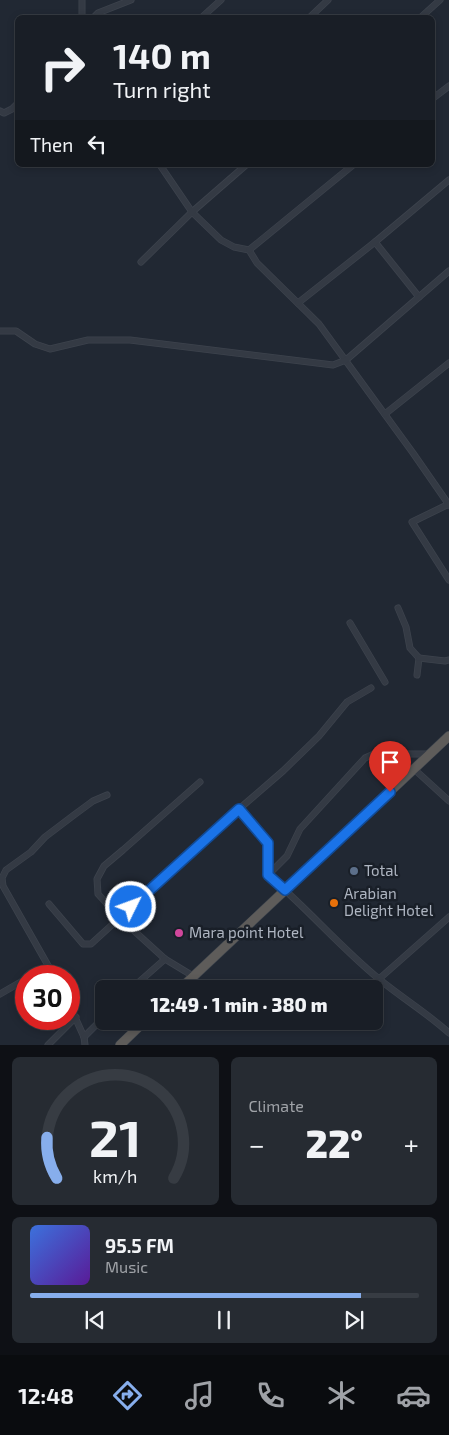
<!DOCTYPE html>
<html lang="en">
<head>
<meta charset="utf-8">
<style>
  :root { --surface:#191e26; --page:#262b32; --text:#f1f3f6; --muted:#9fa2a7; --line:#373c43; --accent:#87aeec }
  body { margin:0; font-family:"Exo 2",sans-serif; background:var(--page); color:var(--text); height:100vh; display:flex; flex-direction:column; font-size:19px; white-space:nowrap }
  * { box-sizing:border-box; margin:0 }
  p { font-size:16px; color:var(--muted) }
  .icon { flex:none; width:28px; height:28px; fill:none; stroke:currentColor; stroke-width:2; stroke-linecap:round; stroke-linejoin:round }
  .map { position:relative; height:1045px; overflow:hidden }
  .sheet { display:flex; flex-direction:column; gap:12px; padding:12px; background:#0e1015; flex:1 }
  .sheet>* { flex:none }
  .guide { position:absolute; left:15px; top:15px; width:420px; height:152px; border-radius:8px; box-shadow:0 2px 8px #0003,0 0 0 1px var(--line); background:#191e26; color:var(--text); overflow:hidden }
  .speed { position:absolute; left:15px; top:965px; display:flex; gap:10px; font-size:25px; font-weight:700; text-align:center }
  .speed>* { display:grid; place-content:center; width:65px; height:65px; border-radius:50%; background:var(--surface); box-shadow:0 2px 8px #0003,0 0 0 1px var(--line); line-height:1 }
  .speed .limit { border:8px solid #d22; background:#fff; color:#111 }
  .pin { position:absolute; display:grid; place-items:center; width:42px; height:42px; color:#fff; margin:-51px -21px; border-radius:50% 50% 50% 0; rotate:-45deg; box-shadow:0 0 5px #0007 }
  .pin .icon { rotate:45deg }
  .me { position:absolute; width:55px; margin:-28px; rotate:48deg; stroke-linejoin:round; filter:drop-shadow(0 0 4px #0008) }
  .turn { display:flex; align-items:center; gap:18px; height:105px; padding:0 15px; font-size:22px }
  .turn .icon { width:65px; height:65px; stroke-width:2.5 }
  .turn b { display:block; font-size:35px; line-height:42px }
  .then { display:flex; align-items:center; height:48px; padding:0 15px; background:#0003; gap:10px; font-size:19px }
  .big { font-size:38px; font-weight:800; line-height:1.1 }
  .sheet .card { flex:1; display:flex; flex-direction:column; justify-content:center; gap:8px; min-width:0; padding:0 18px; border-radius:8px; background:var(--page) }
  .sheet .dial { align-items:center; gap:0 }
  .dial svg { height:130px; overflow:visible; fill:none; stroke:var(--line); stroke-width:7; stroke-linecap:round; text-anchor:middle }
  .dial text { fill:var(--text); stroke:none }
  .song { display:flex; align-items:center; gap:15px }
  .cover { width:60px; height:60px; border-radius:8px; background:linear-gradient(135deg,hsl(220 70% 55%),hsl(270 70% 35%)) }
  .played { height:5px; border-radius:2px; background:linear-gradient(90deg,var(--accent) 85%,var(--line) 85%) }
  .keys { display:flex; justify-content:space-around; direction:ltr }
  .heat { display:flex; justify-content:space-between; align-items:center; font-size:28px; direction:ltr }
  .sheet .tiles { flex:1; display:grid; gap:12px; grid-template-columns:1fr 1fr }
  .card:last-child { grid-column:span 2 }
  .trip { position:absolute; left:95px; top:980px; width:288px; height:50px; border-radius:8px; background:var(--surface); box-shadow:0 2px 8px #0003,0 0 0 1px var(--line); font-weight:800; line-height:50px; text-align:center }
  .tabs { display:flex; height:80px; justify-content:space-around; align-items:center; background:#0a0c0f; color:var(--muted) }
  .tabs .icon { width:35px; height:35px }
  .tabs .current { color:var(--accent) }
  .tabs b { font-size:22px; color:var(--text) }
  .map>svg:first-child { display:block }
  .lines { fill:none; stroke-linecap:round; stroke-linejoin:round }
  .minor-casing { stroke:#3d434d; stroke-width:7 }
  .trunk-casing { stroke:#3e454e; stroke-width:10 }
  .minor { stroke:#343a44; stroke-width:5.5 }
  .trunk { stroke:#5e5c5a; stroke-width:9 }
  .route-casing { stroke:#114b97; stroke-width:12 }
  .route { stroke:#1a73e8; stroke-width:9 }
  .service-dot { fill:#5c6f8a; stroke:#191f28; stroke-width:2 }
  .food-dot { fill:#e8710a; stroke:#191f28; stroke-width:2 }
  .hotel-dot { fill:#d1479c; stroke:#191f28; stroke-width:2 }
  .labels { text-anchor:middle; stroke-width:5; stroke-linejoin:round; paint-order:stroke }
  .poi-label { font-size:15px; fill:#aeb5c1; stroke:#191f28; text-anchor:start }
</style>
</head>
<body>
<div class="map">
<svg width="449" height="1045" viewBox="0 0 449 1045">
  <rect width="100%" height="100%" fill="#212833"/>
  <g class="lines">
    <defs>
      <g id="minor">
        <path d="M82 18V0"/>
        <path d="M93 18 98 13 131 0"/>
        <path d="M201 18 221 0"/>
        <path d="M309 18 328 0"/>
        <path d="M420 18 440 0"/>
        <path d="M432 99 449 86"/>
        <path d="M0 111 4 113 12 109 18 103"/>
        <path d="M160 165 192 212 221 240 234 247 249 250 257 263 319 324 413 453 449 505"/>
        <path d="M375 242 419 297"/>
        <path d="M249 250 353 165"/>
        <path d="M141 262 192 212 246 165"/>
        <path d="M298 303 375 242 449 180"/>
        <path d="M0 331H16L35 344 50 349 88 340H130L333 365 346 360 449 271"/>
        <path d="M385 414 449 363"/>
        <path d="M449 504 412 522 449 580"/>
        <path d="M398 608 406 627 410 648 419 658 417 675"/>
        <path d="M350 623 385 682"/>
        <path d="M419 658 445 661 449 660"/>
        <path d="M430 754H402L383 750 365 758 300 829 287 856 268 875C307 908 340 947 379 979 402 998 427 1013 449 1033"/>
        <path d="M414 769 449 801"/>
        <path d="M268 875 269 843 239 809 283 771 319 736 347 702 371 688"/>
        <path d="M49 904 83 944H91L239 809"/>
        <path d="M32 976 49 967"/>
        <path d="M54 976 3 886 2 878 6 870 31 852 45 837 74 815 93 801 107 795"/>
        <path d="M193 976 165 959 120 918 98 894 97 879 104 866 123 850 200 782"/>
        <path d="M379 979 449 917"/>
        <path d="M131 989 165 959"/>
        <path d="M0 994 26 979"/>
        <path d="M69 1004 84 1037 85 1045"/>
        <path d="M84 1037 104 1017"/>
        <path d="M48 1045 76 1017"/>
      </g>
      <g id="trunk">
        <path d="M180 989 449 736"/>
        <path d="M120 1045 145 1021"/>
      </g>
    </defs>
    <use href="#minor" class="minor-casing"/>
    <use href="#trunk" class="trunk-casing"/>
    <use href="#minor" class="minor"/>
    <use href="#trunk" class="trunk"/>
  </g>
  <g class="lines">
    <defs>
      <path id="route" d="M131 907 239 809 268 843V875L285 890 390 792"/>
    </defs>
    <use href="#route" class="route-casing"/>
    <use href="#route" class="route"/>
  </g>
  <circle class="service-dot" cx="354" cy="871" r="5"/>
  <circle class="food-dot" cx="334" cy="903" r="5"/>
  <circle class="hotel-dot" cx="179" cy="933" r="5"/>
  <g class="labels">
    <g class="poi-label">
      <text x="364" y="876">Total</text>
      <text x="344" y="899">Arabian<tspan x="344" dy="17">Delight Hotel</tspan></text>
      <text x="189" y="938">Mara point Hotel</text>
    </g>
  </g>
</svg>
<div class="speed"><div class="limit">30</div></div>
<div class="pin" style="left:390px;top:792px;background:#d93025"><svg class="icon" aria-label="arrive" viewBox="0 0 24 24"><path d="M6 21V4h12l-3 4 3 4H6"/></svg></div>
<svg class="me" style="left:131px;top:907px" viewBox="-20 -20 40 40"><circle r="17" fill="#1a73e8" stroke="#fff" stroke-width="3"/><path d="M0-11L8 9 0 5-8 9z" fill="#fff"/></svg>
<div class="trip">12:49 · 1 min · 380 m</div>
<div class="guide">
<div class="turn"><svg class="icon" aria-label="right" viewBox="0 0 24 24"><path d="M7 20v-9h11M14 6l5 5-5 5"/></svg><div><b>140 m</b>Turn right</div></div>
<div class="then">Then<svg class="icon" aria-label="left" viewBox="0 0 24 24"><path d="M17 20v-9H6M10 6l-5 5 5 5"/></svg></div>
</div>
</div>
<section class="sheet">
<div class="tiles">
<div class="card dial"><svg viewBox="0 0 100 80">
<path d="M14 69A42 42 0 1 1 86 69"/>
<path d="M14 69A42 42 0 0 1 8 44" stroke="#87aeec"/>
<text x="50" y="56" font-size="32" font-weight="700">21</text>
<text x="50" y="72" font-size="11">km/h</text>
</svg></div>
<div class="card"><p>Climate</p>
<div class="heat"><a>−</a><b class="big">22°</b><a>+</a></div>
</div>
<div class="card">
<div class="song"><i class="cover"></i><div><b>95.5 FM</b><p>Music</p></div></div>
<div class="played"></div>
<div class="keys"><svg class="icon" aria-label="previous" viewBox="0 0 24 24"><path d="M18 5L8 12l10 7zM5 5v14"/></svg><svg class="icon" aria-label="pause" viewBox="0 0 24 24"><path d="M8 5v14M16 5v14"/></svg><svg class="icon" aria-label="next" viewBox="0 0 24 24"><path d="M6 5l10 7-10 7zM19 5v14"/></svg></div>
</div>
</div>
</section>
<nav class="tabs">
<b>12:48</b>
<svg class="icon current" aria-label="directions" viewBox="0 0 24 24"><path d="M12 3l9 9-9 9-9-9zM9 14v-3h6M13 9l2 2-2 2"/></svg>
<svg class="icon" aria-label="music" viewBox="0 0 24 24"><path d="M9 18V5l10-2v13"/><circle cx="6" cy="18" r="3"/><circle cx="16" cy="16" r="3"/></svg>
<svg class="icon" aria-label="phone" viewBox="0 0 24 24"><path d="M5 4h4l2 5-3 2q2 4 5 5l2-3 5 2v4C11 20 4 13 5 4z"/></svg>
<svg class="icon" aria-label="climate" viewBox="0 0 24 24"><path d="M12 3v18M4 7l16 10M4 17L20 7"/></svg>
<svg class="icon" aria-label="car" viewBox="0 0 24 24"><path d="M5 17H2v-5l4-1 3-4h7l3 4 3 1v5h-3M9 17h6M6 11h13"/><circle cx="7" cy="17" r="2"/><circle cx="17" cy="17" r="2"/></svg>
</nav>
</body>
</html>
